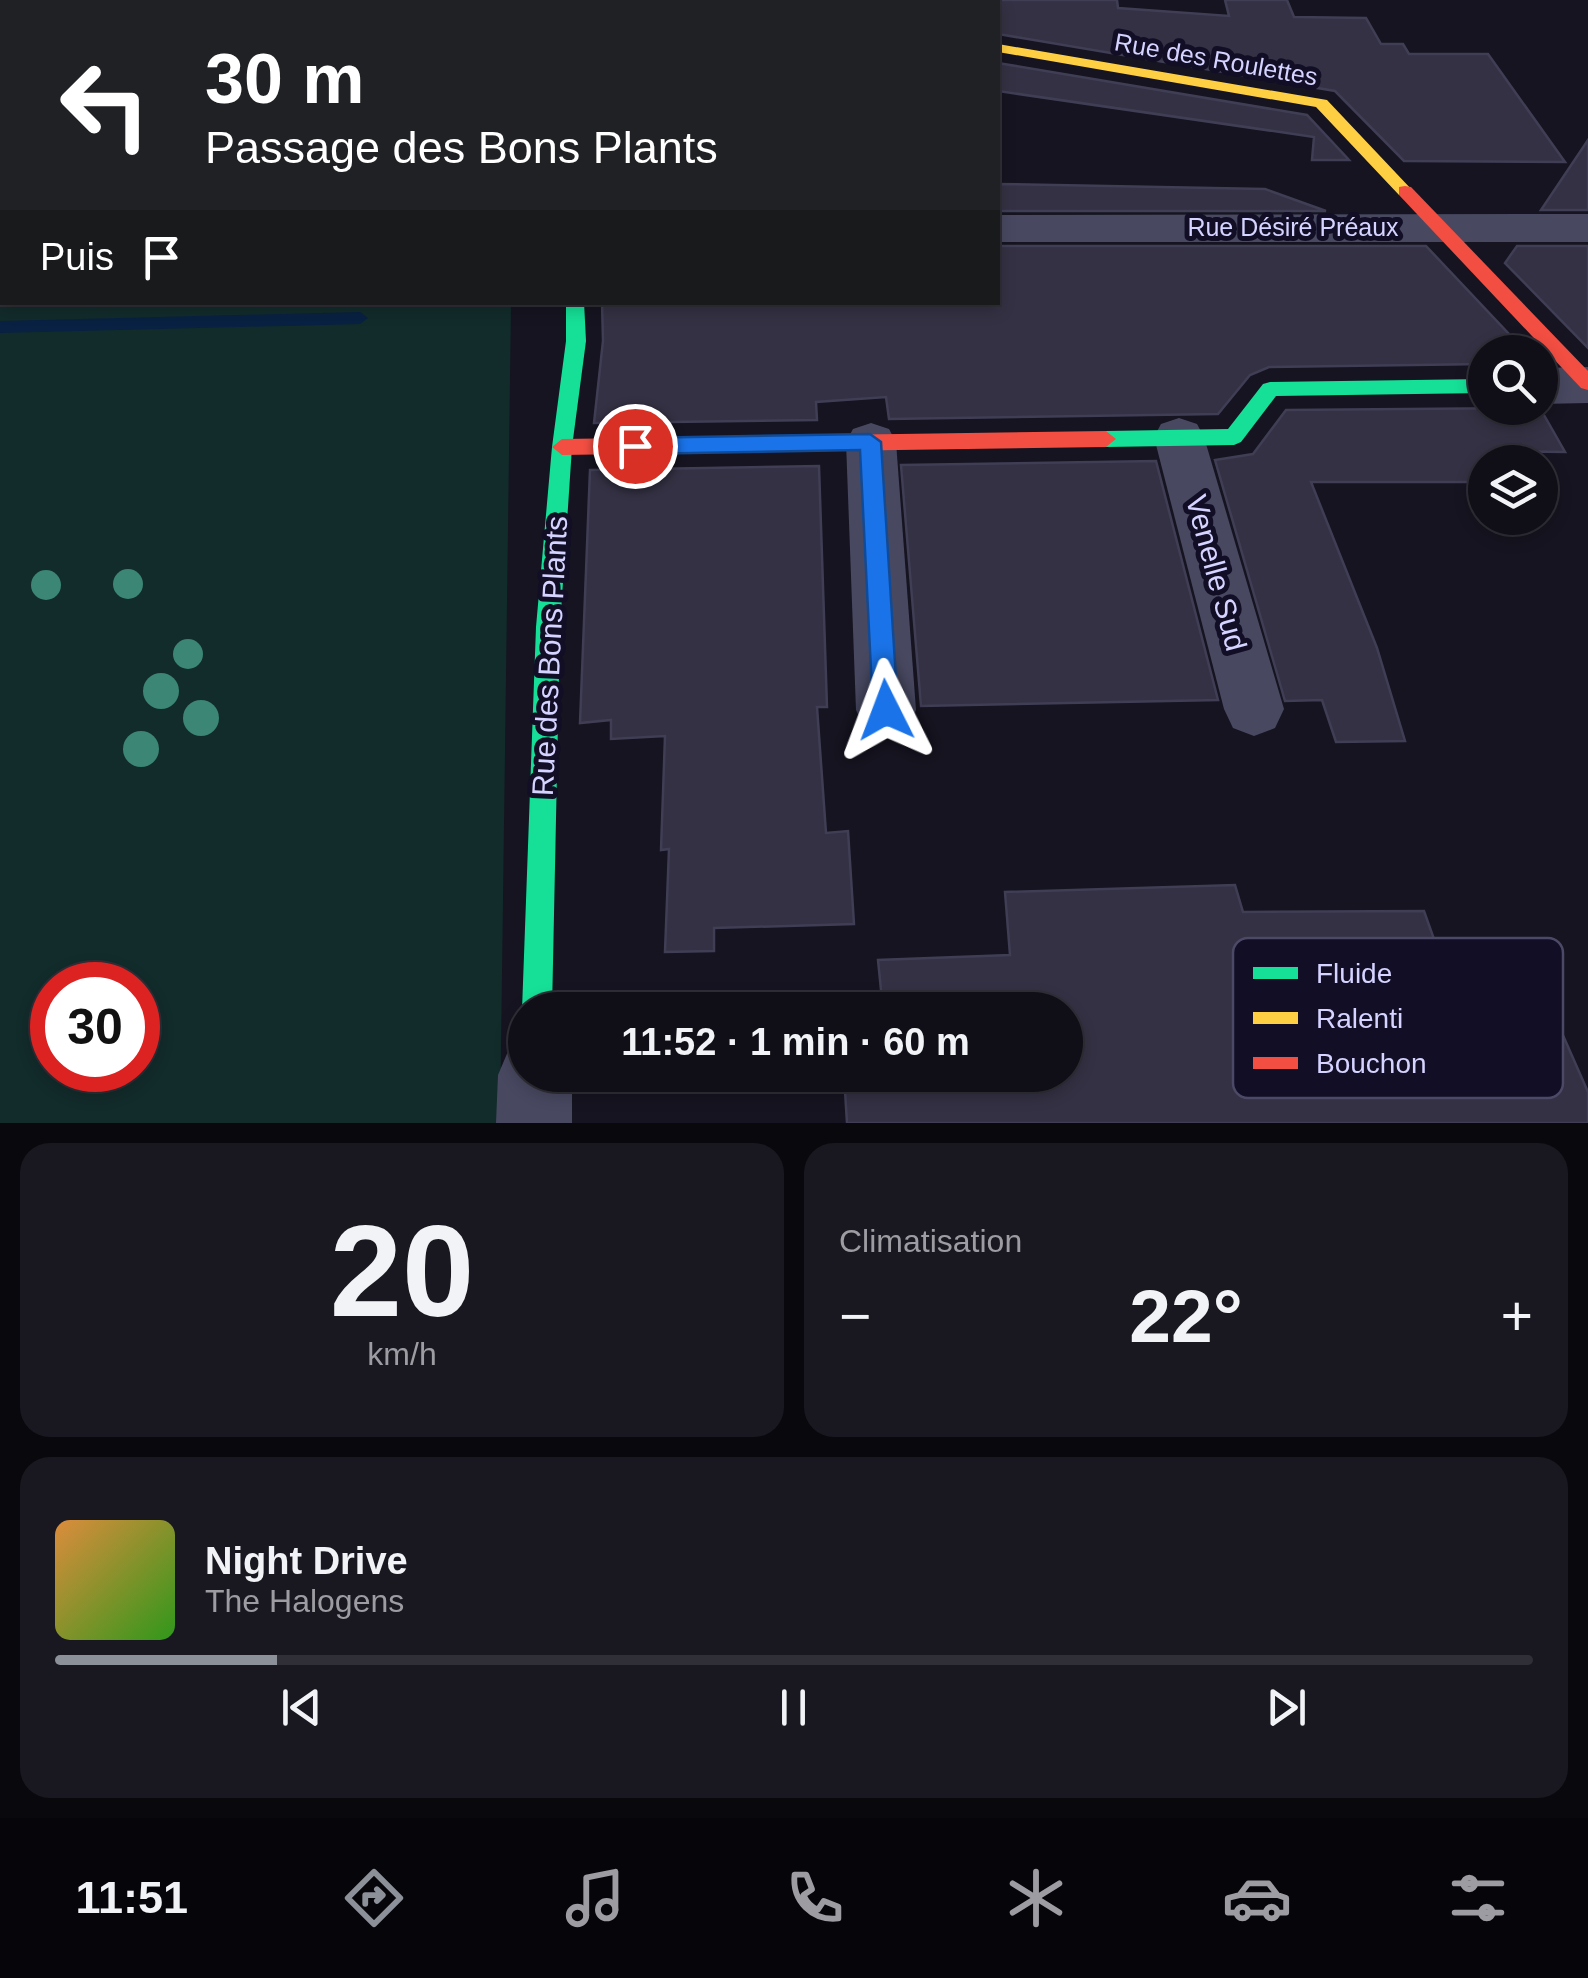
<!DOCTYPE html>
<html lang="fr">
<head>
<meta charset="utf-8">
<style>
  :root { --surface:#100f18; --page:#191821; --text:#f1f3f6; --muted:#9c9ca2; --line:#302f37; --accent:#8c9099 }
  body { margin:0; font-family:Helvetica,sans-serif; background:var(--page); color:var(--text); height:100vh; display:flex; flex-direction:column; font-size:38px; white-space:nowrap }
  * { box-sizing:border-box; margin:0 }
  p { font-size:32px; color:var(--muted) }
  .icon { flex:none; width:55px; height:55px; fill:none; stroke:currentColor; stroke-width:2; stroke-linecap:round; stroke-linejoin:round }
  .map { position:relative; height:1123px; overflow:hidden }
  .sheet { display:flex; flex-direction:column; gap:20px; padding:20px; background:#09080d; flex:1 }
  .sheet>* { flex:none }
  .guide { position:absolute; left:0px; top:0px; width:1000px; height:305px; box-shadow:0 5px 15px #0003,0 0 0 2px var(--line); background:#202124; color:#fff; overflow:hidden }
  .tools { position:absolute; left:1468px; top:335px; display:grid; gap:20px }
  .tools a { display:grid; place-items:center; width:90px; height:90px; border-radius:50%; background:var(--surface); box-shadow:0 5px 15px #0003,0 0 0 2px var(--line); font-size:50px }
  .speed { position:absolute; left:30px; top:962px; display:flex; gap:20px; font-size:50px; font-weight:700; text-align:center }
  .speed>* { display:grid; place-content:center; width:130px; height:130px; border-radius:50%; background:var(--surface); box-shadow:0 5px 15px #0003,0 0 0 2px var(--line); line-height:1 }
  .speed .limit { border:15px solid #d22; background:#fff; color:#111 }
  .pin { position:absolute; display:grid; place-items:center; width:85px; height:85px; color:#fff; margin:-42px; border:5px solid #fff; border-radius:50%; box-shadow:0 2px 10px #0007 }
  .me { position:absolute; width:110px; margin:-55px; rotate:357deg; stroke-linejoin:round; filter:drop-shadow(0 0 8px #0008) }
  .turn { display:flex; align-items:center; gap:35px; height:210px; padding:0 40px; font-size:45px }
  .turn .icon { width:130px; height:130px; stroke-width:2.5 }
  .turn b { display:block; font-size:70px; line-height:85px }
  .then { display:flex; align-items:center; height:95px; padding:0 40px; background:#0003; gap:20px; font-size:38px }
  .big { font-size:75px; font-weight:600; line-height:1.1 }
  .sheet .card { flex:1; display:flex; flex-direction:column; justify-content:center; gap:15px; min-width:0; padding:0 35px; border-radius:30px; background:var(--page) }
  .sheet .dial { align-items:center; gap:0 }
  .dial b { font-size:130px; line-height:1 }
  .song { display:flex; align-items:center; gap:30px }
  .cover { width:120px; height:120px; border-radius:15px; background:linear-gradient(135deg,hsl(30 70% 55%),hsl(110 70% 35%)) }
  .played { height:10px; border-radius:5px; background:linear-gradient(90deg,var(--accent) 15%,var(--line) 15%) }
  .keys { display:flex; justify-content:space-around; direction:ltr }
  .heat { display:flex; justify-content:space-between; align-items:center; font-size:55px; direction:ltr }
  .sheet .tiles { flex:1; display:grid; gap:20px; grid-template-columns:1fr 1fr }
  .card:last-child { grid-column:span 2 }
  .trip { position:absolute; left:508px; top:992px; width:575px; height:100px; border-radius:50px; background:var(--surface); box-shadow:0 5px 15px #0003,0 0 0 2px var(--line); font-weight:600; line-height:100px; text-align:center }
  .dock { display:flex; height:160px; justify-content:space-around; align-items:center; background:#06060a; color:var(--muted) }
  .dock .icon { width:70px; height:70px }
  .dock .selected { color:var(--accent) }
  .dock b { font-size:45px; color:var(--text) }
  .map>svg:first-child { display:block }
  .green { fill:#122c2b; fill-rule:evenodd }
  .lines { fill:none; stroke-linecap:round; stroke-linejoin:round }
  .stream { fill:#092142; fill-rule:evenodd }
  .building { fill:#333143; stroke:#403e55; stroke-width:2.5 }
  .street { fill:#484961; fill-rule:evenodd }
  .fast { fill:#16e098; fill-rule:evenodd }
  .slow { fill:#ffcf43; fill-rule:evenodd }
  .jam { fill:#f24e42; fill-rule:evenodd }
  .tree { fill:#3b8674 }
  .route { fill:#1a73e8; stroke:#114b97; stroke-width:2.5 }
  .labels { text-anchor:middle; stroke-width:10; stroke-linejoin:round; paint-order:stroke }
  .far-street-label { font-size:25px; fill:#d5d3ff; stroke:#110e26 }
  .street-label { font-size:30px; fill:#d5d3ff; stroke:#110e26 }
  .key { fill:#110e26; stroke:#4c4967; stroke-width:2.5 }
  .key-label { font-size:28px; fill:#d5d3ff }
</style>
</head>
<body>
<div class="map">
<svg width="1588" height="1123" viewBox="0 0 1588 1123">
  <rect width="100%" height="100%" fill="#151420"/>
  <path class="green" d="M0 295 2 302 511 303 500 1123H0ZM52 985H138V1070H52Z"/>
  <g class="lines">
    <path class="stream" d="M360 312 368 318 360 324 0 333V321Z"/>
  </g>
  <g class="building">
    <path d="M998 0H1117L1118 8 1229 16 1225 0H1287L1294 17 1366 18 1381 44H1403L1409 54H1488L1565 162 1404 161 1335 91 998 34Z"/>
    <path d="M998 63 1307 115 1349 160H1312L1314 137 998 91Z"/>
    <path d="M1588 140V210H1541Z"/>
    <path d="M998 184 1265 189 1326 211H998Z"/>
    <path d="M998 246H1426L1526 352H1485V364L1269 367 1250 375 1218 414 889 419 886 397 816 402 817 420 594 423 603 341 602 302H998Z"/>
    <path d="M1517 246H1588V348L1505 263Z"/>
    <path d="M1540 408 1565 452 1495 451 1501 462H1485V482H1311L1377 648 1405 741 1336 742 1322 700 1285 701 1215 460 1253 454 1286 410Z"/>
    <path d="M1156 461 1218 700 921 706 901 465Z"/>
    <path d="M819 466 827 707H817L826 833 848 831 854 924 714 928V951L665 952 669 849 661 850 665 736 611 739V720L580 723 590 470Z"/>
    <path d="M1235 885 1243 912 1424 911 1456 1001 1547 999 1588 1092V1123H847L844 1075H1065V1010H883L878 960 1010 955 1005 892Z"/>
  </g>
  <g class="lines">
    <g class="street">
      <path d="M1588 214V242H998V215Z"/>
      <rect x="0" y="218" width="2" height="28"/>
      <path d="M1588 367V403L1540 404V368Z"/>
      <path d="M1179 418 1197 424 1204 437 1284 709 1275 728 1254 736 1233 728 1224 709 1154 437 1161 424Z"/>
      <path d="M871 423 889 429 896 442 916 710 907 729 886 737 865 729 856 710 846 442 853 429Z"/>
      <path d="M525 1042V1075H572V1123H496L498 1075 509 1049Z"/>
    </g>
    <g class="fast">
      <path d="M566 302H584L586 341 572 447 560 627 552 1010H525V1016L522 1010 536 627 552 447 566 341Z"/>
      <path d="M1485 379V393L1276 396 1241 442 1234 445 1106 447 1096 439 1106 431 1228 429 1263 384 1270 382Z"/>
    </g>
    <path class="slow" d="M998 44 1327 100 1413 191 1411 195H1399L1316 107 998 52Z"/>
    <g class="jam">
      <path d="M1405 186 1411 187 1588 371V390L1581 388 1399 195V187Z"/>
      <path d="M1106 431 1116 439 1106 447 562 455 552 447 562 439Z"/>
    </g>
  </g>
  <g class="tree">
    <circle cx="128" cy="584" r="15"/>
    <circle cx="46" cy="585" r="15"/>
    <circle cx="188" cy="654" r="15"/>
    <circle cx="161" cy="691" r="18"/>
    <circle cx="201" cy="718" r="18"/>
    <circle cx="141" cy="749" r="18"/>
  </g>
  <path class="route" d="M870 434 881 442 898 710 895 718 886 721 877 718 873 710 860 450 635 454 624 446 635 438Z"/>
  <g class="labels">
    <g class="far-street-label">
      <text transform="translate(1216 59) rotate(10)" y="9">Rue des Roulettes</text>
      <text x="1293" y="236">Rue Désiré Préaux</text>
    </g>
    <g class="street-label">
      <text transform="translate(1216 573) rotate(75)" y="10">Venelle Sud</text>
      <text transform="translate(550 656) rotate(-87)" y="10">Rue des Bons Plants</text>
    </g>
  </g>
  <rect x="1233" y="938" width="330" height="160" rx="15" class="key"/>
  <rect x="1253" y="967" width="45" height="12" fill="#16e098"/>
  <rect x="1253" y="1012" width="45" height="12" fill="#ffcf43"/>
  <rect x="1253" y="1057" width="45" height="12" fill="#f24e42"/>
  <g class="key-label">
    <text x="1316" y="983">Fluide</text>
    <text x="1316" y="1028">Ralenti</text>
    <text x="1316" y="1073">Bouchon</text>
  </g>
</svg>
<div class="tools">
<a><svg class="icon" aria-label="search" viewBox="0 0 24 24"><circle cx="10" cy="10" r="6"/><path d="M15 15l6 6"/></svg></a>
<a><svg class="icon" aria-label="layers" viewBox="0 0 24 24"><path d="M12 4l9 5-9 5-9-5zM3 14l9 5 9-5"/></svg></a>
</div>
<div class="speed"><div class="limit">30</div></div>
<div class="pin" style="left:635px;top:446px;background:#d93025"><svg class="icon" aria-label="arrive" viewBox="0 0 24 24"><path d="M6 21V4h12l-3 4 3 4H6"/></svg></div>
<svg class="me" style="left:886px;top:710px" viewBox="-20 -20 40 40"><path d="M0-17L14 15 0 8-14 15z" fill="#1a73e8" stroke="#fff" stroke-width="4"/></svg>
<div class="trip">11:52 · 1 min · 60 m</div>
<div class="guide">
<div class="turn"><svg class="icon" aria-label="left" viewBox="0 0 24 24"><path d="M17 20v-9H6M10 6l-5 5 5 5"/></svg><div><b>30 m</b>Passage des Bons Plants</div></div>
<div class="then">Puis<svg class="icon" aria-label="arrive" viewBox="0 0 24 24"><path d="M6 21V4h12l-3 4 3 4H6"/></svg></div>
</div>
</div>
<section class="sheet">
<div class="tiles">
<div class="card dial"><b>20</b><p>km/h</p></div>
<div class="card"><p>Climatisation</p>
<div class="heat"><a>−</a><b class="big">22°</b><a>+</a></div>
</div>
<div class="card">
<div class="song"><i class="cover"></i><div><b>Night Drive</b><p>The Halogens</p></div></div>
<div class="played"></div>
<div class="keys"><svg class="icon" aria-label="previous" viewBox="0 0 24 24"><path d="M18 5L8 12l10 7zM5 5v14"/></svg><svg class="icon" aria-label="pause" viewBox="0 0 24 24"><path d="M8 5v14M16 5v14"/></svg><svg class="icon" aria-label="next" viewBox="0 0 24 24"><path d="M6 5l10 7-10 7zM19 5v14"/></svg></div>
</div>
</div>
</section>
<nav class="dock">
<b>11:51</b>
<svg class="icon selected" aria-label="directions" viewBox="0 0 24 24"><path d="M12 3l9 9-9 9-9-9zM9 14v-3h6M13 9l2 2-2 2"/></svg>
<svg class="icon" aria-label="music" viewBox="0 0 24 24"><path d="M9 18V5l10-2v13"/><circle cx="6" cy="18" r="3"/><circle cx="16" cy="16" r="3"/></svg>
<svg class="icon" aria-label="phone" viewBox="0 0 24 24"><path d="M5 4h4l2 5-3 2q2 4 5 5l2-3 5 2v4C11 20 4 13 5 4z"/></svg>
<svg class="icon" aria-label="climate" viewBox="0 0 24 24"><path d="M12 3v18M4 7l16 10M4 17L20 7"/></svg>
<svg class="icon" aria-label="car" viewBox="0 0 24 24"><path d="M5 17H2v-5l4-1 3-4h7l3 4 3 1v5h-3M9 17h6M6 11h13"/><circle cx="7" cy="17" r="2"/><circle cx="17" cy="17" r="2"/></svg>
<svg class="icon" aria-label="filters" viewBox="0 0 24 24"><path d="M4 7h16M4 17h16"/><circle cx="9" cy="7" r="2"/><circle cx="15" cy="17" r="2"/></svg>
</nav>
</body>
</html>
